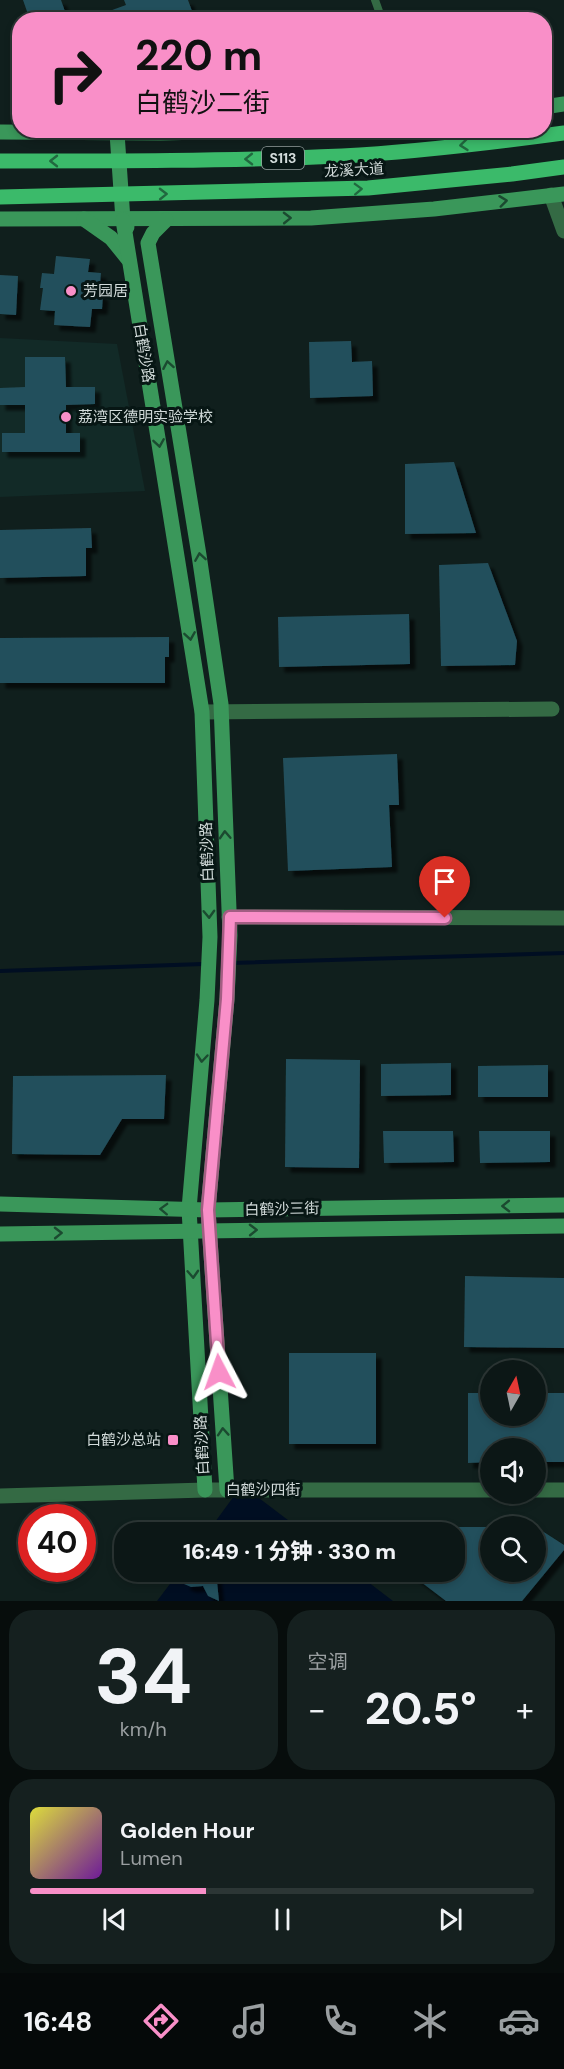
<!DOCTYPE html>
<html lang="zh">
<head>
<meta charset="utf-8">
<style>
  :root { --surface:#0c1716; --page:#15201f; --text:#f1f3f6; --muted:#9a9fa1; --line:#2c3635; --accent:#f98fc8 }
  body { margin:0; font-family:"DM Sans","Noto Sans SC",sans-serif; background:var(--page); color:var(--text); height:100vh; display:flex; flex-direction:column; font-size:22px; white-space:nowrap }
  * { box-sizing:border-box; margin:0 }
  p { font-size:20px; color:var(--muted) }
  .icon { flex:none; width:33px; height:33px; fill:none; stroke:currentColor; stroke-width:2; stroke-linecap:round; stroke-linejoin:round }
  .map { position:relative; height:1601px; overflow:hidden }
  .drawer { display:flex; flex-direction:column; gap:9px; padding:9px; background:#070d0c; flex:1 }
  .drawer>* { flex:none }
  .top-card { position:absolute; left:12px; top:12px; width:540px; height:126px; border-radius:24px; box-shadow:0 3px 9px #0003,0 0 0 2px var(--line); background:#f98fc8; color:#111; overflow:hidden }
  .needle { width:39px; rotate:9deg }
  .controls { position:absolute; left:480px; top:1360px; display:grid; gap:12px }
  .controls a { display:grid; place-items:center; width:66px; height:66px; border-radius:50%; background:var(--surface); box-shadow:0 3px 9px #0003,0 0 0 2px var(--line); font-size:30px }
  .speed { position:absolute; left:18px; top:1504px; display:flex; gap:12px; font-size:30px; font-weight:700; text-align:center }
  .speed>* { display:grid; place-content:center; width:78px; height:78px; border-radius:50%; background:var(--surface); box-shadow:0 3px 9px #0003,0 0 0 2px var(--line); line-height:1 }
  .speed .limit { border:9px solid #d22; background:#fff; color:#111 }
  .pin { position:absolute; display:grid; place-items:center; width:51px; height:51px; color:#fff; margin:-62px -26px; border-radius:50% 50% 50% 0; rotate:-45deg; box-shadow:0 0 6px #0007 }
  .pin .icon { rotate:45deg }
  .me { position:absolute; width:66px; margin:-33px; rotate:356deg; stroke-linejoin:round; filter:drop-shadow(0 0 4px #0008) }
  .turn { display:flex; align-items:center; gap:21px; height:126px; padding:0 24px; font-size:27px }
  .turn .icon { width:78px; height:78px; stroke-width:2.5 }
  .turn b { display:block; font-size:42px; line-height:51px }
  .big { font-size:45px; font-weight:800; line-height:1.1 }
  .drawer .card { flex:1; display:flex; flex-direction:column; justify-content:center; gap:9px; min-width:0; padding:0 21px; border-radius:24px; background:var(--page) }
  .drawer .dial { align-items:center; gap:0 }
  .dial b { font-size:78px; line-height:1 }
  .song { display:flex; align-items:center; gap:18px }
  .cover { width:72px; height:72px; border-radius:9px; background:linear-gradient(135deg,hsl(60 70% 55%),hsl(280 70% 35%)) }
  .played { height:6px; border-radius:3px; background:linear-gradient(90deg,var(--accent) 35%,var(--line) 35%) }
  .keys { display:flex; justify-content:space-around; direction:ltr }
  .heat { display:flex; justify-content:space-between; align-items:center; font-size:33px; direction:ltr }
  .drawer .tiles { flex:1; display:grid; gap:9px; grid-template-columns:1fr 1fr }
  .card:last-child { grid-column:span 2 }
  .trip { position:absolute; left:114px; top:1522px; width:351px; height:60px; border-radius:24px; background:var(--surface); box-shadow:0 3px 9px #0003,0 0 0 2px var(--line); font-weight:800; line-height:60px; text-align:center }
  .dock { display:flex; height:96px; justify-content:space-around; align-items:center; background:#050909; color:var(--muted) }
  .dock .icon { width:42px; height:42px }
  .dock .selected { color:var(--accent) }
  .dock b { font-size:27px; color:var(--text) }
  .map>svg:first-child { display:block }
  .built { fill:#122a27 }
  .water { fill:#000e22 }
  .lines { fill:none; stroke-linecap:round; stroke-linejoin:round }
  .stream { stroke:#000e22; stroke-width:4 }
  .building { fill:#244f5b; filter:url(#shadow) }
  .lane { stroke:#346a44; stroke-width:8 }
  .street { stroke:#346a44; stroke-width:15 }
  .secondary { stroke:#3a975a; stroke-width:15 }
  .primary-bridge { stroke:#3bba6a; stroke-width:15 }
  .oneway { stroke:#21683f }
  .oneway2 { stroke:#1b4a30 }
  .route-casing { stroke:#a25d82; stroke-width:15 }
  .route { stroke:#f98fc8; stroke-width:10 }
  .poi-dot { fill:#f98fc8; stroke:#071614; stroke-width:2 }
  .labels { text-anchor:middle; stroke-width:6; stroke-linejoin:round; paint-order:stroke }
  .shield { fill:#071614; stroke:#95a09f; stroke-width:1.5 }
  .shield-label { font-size:14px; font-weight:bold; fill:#d2dbda }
  .street-label { font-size:15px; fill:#d2dbda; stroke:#071614 }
  .poi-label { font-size:15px; fill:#d2dbda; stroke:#071614; text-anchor:start }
</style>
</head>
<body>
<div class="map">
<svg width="564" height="1601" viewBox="0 0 564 1601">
  <defs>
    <filter id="shadow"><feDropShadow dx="5.5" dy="5.5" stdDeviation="1.5" flood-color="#0009"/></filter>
  </defs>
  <rect width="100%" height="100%" fill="#101f1d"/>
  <path class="built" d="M0 338 117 344 145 491 0 497Z"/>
  <g class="water">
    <path d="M242 1485 305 1533H207Z"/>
    <path d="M179 1572H355L393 1601H157Z"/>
  </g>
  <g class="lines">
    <g class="stream">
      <path d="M232 963 564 953"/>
      <path d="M0 971 203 964"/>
    </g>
  </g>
  <g class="building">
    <path d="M23 0H61L68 20H30Z"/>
    <path d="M124 0H188L192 11 166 20H90V18L126 5Z"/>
    <path d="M56 256 90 259 88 272 101 273 99 294 103 295 102 309H92L90 327 54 325 55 311 40 310 43 288H40L42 273 54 274Z"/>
    <path d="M0 275 18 276 16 315 0 314Z"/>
    <path d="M351 341 352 362 372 361 373 396 310 398 309 342Z"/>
    <path d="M25 357H65L66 387H95V404L66 405V433H80V452H2V433H25V405H0V388L25 387Z"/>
    <path d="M454 462 476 533 405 534V464Z"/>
    <path d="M91 528 92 548H86V576L0 578V530Z"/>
    <path d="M488 563 517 641 515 665 441 666 439 565Z"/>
    <path d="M409 614 410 664 279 667 278 617Z"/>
    <path d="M169 637V657H165V683H0V638Z"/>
    <path d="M397 754 399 805H389L392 867 288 871 283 758Z"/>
    <path d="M286 1059 360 1060 359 1168 285 1167Z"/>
    <path d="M451 1063V1095L381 1096V1064Z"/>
    <path d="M548 1065V1097H478V1066Z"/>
    <path d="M166 1075 164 1119H122L100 1155 12 1154 13 1076Z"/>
    <path d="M383 1131H453L454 1162 384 1163Z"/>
    <path d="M479 1131H550V1162L480 1163Z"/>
    <path d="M465 1276 564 1278V1348L464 1347Z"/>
    <rect x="289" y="1353" width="87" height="91"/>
    <path d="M468 1393H490V1416H536V1393H564V1462H536V1449H490V1462L468 1463Z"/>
    <path d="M454 1527H490V1572H536V1527L564 1545V1550L522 1601H446L408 1572H454Z"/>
    <path d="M198 1572H216L219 1601 208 1596 203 1586 191 1587 184 1584 188 1578Z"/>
  </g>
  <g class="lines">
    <path class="lane" d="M375 0 380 14"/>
    <g class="street">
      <path d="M551 195 564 231"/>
      <path d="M202 712 552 709"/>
      <path d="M229 917 564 918"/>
      <path d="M536 1490H564"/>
      <path d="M0 1496 205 1490H490"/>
    </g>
    <g class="secondary">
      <path d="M544 107 564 104"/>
      <path d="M0 132 161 133 286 130"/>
      <path d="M117 133 123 220 127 227"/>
      <path d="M0 219 311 218 434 209 564 194"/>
      <path d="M84 219 111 238 128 259"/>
      <path d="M123 220 202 712 210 937 207 1000 189 1209 205 1490"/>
      <path d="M166 220 153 233 148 243 199 555 221 704 230 935 227 999 208 1210 227 1490"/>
      <path d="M0 1204 208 1210 564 1205"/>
      <path d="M0 1234 564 1226"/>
    </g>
    <g class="primary-bridge">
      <path d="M0 161C114 161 228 161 342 156 416 152 490 143 564 133"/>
      <path d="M0 197 368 188 512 174 564 167"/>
    </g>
  </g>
  <defs><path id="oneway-chevron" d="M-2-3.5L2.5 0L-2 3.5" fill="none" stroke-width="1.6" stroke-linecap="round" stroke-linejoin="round" transform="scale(1.5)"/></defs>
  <g class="oneway">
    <use href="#oneway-chevron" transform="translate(464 145) rotate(174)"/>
    <use href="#oneway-chevron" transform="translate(249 159) rotate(179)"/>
    <use href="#oneway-chevron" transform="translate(54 161) rotate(180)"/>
    <use href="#oneway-chevron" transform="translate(358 189) rotate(-2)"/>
    <use href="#oneway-chevron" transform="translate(163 194) rotate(-1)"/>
  </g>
  <g class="oneway2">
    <use href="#oneway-chevron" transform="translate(503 201) rotate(-7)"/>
    <use href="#oneway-chevron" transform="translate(287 218) rotate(-1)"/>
    <use href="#oneway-chevron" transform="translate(168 365) rotate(-100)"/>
    <use href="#oneway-chevron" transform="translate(159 443) rotate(81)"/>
    <use href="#oneway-chevron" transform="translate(200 557) rotate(-99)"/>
    <use href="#oneway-chevron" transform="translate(190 636) rotate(81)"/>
    <use href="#oneway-chevron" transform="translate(225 835) rotate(-93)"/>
    <use href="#oneway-chevron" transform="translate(209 914) rotate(88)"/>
    <use href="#oneway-chevron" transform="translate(202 1058) rotate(95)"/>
    <use href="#oneway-chevron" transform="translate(506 1206) rotate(179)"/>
    <use href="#oneway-chevron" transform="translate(164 1209) rotate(-178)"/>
    <use href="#oneway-chevron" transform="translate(253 1230) rotate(-1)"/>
    <use href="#oneway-chevron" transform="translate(58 1233) rotate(-1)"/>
    <use href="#oneway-chevron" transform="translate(193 1274) rotate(87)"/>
    <use href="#oneway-chevron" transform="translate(223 1432) rotate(-94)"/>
  </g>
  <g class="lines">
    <defs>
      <path id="route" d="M219 1372 208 1210 227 999 230 917 445 918"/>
    </defs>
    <use href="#route" class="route-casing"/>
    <use href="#route" class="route"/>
  </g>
  <g class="poi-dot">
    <circle cx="71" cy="291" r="6"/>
    <circle cx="66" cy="417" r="6"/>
    <rect x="167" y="1434" width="12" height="12" rx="3"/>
  </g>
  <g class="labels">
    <rect class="shield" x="262" y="147" width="42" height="22" rx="4.5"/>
    <g class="shield-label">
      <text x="283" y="163">S113</text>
    </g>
    <g class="street-label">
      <text transform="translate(354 170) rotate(-3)" y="5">龙溪大道</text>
      <text transform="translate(144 353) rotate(81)" y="5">白鹤沙路</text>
      <text transform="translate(207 852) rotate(-92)" y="5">白鹤沙路</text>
      <text transform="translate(282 1209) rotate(-1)" y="5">白鹤沙三街</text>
      <text transform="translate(202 1445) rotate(-93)" y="5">白鹤沙路</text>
      <text x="263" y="1495">白鹤沙四街</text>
    </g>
    <g class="poi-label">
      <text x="83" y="296">芳园居</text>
      <text x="78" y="422">荔湾区德明实验学校</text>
      <text x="161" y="1445" text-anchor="end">白鹤沙总站</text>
    </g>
  </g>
</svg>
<div class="controls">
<a><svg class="needle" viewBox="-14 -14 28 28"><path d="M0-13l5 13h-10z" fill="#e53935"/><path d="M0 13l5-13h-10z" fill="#9a9fa1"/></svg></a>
<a><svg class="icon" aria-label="sound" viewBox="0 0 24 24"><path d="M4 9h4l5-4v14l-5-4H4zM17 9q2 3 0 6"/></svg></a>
<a><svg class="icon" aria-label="search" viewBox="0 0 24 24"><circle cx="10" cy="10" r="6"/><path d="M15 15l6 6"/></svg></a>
</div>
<div class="speed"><div class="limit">40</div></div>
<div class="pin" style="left:445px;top:918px;background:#d93025"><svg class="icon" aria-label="arrive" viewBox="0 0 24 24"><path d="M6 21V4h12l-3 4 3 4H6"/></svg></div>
<svg class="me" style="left:219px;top:1372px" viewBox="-20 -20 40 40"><path d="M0-17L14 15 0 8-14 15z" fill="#f98fc8" stroke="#fff" stroke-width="4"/></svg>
<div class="trip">16:49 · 1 分钟 · 330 m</div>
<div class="top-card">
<div class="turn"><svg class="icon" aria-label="right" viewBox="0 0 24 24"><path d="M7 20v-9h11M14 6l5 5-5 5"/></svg><div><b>220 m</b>白鹤沙二街</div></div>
</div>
</div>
<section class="drawer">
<div class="tiles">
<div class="card dial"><b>34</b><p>km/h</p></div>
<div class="card"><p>空调</p>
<div class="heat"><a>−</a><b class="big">20.5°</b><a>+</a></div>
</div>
<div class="card">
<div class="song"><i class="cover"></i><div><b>Golden Hour</b><p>Lumen</p></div></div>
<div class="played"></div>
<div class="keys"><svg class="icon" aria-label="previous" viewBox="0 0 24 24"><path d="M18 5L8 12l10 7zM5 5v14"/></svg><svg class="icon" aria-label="pause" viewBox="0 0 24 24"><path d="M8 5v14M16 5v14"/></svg><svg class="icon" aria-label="next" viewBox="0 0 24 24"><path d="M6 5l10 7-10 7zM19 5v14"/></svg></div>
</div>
</div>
</section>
<nav class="dock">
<b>16:48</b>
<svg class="icon selected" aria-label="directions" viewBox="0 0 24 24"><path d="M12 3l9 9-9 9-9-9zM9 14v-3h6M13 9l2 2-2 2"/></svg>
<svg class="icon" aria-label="music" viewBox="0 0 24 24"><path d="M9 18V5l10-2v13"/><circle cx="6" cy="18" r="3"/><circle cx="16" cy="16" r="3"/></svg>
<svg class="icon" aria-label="phone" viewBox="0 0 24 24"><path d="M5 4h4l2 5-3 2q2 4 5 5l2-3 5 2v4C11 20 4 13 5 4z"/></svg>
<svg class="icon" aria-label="climate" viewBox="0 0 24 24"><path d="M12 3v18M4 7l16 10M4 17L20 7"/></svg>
<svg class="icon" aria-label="car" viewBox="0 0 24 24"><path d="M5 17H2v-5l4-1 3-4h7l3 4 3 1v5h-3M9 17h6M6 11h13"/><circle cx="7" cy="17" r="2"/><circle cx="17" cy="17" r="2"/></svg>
</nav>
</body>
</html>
